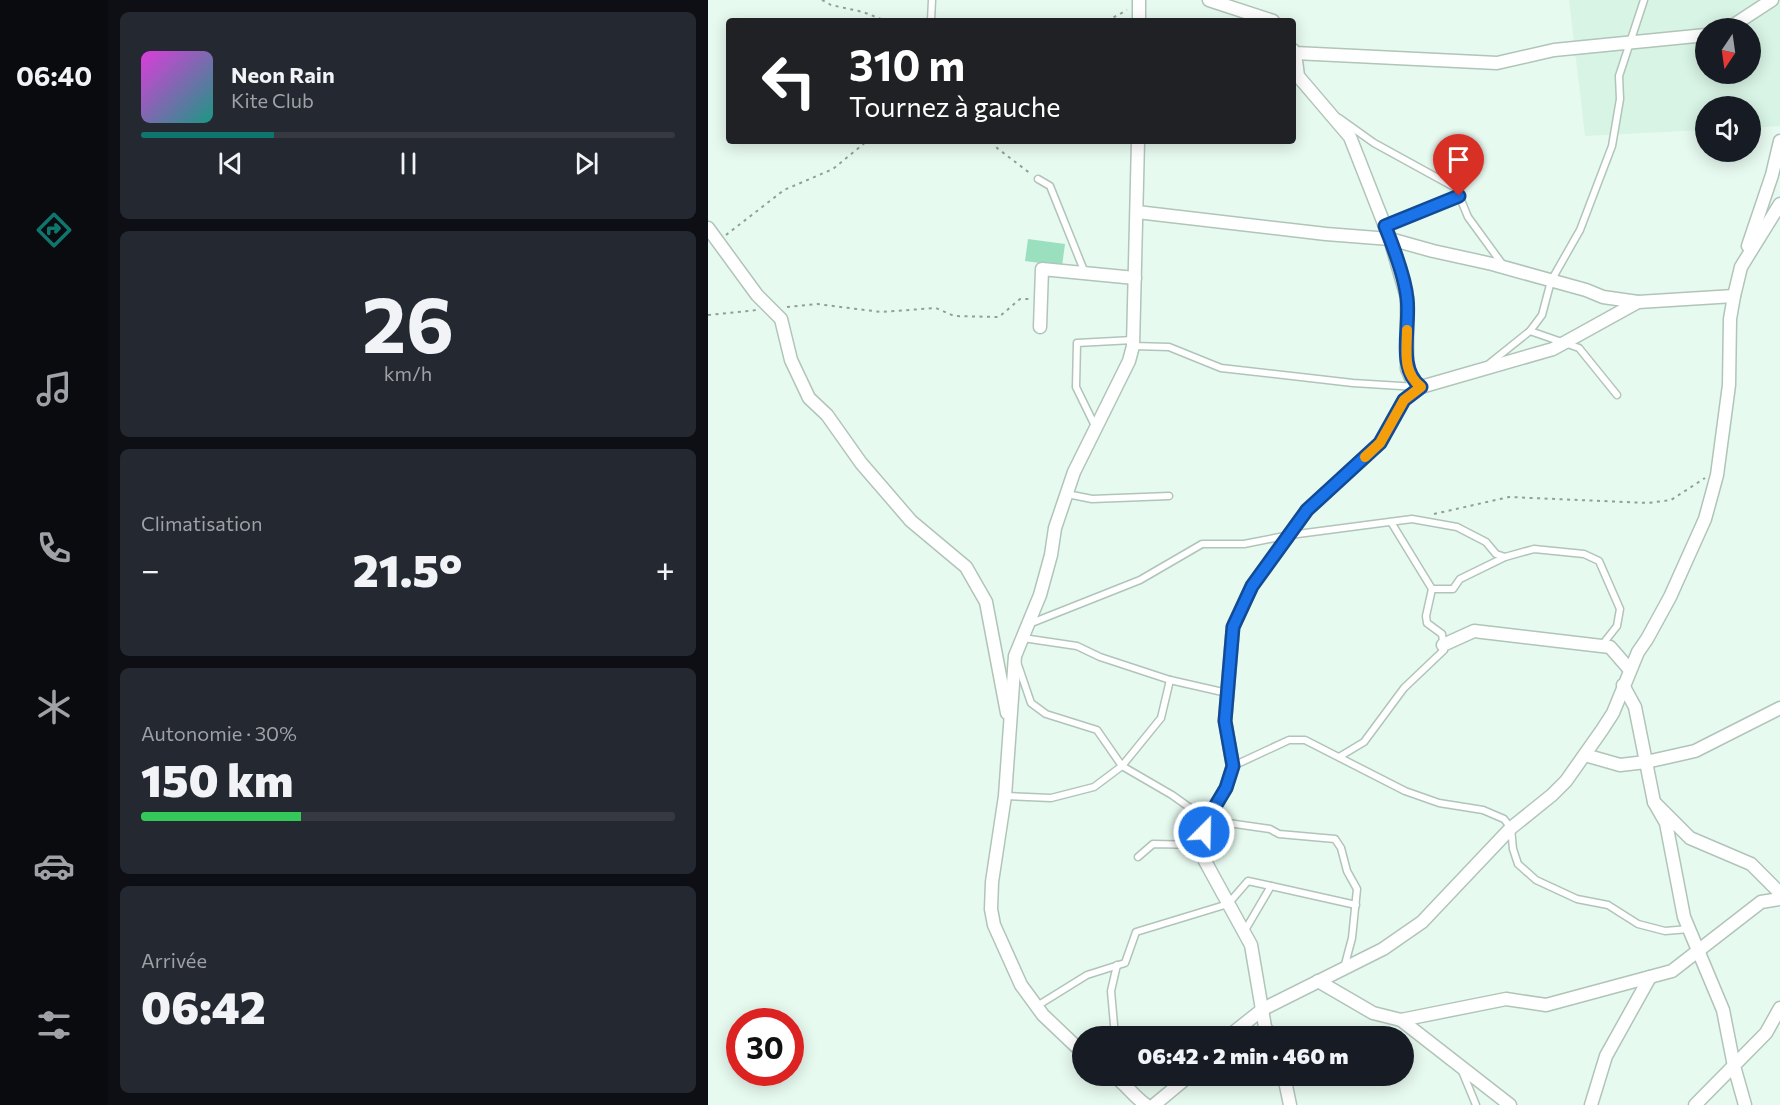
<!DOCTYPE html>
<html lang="fr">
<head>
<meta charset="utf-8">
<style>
  :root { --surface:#171b24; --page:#242831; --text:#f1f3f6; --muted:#9ea1a6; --line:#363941; --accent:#0f766e }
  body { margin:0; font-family:Commissioner,sans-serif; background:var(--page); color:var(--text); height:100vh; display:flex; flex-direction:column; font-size:22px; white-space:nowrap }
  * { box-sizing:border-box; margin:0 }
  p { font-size:20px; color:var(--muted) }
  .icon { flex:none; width:33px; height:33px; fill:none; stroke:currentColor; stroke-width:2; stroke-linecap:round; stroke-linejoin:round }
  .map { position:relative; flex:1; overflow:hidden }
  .sheet { display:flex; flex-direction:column; gap:12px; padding:12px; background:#0d0f14; width:600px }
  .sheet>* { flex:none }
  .hud { position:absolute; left:18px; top:18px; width:570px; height:126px; border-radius:6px; box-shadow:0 3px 15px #0003; background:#202124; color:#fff; overflow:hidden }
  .needle { width:39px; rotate:193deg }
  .fabs { position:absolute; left:987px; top:18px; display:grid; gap:12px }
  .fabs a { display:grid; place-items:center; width:66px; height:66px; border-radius:50%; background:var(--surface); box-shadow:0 3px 15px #0003; font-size:30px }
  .speed { position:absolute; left:18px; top:1008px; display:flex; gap:12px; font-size:30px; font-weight:700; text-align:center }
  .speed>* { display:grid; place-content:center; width:78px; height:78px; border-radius:50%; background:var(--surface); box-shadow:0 3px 15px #0003; line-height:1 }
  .speed .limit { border:9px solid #d22; background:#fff; color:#111 }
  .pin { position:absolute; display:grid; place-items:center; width:51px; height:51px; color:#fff; margin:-62px -26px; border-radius:50% 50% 50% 0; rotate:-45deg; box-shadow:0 0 6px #0007 }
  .pin .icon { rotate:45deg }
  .me { position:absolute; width:66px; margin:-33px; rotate:23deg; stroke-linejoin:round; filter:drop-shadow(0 0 4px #0008) }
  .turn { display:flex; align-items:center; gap:21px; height:126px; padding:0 24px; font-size:27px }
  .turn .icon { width:78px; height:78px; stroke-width:2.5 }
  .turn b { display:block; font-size:42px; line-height:51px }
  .big { font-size:45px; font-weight:800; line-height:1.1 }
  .sheet .tile { flex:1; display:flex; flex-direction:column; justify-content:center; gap:9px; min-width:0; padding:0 21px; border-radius:9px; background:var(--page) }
  .sheet .dial { align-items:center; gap:0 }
  .dial b { font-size:78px; line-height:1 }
  .song { display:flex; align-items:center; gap:18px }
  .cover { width:72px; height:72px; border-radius:9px; background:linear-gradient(135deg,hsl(300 70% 55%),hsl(170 70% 35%)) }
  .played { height:6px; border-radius:3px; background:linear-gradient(90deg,var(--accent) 25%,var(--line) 25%) }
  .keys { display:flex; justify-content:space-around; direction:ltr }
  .heat { display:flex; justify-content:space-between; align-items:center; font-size:33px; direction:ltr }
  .charge { height:9px; border-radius:4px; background:linear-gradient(90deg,#34c759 30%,var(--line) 0) }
  .trip { position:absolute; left:364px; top:1026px; width:342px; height:60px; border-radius:30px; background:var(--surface); box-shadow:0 3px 15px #0003; font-weight:800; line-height:60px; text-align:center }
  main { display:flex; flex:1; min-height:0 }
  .tab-bar { display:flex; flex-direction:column; width:108px; justify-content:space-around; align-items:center; background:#090b0e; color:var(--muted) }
  .tab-bar .icon { width:42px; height:42px }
  .tab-bar .active { color:var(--accent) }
  .tab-bar b { font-size:27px; color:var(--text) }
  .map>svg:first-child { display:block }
  .built { fill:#d8f4e5; fill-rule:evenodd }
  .building { fill:#9ae0bf }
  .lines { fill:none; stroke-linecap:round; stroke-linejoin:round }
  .lane-casing { stroke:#b1c4ba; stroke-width:9 }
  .street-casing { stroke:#b1c4ba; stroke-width:15 }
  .path { stroke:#919f98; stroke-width:2; stroke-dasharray:3 4.5; stroke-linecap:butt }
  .lane { stroke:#fff; stroke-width:6 }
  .street { stroke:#fff; stroke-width:12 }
  .route-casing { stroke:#114b97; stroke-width:15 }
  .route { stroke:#1a73e8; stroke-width:10 }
  .slow { stroke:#f59e0b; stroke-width:10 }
</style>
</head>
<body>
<main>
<nav class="tab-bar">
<b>06:40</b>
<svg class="icon active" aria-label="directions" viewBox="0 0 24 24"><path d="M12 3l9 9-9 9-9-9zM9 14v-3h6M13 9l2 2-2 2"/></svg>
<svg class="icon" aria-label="music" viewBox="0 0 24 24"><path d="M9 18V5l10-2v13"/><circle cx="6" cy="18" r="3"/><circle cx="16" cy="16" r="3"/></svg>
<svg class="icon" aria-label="phone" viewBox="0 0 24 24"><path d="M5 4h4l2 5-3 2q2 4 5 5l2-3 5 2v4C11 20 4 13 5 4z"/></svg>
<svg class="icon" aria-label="climate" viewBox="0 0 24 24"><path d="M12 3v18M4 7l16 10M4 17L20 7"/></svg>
<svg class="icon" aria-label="car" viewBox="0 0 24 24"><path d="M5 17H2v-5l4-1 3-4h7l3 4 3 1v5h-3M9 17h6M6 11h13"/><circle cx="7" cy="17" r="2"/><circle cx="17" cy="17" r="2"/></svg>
<svg class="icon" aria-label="filters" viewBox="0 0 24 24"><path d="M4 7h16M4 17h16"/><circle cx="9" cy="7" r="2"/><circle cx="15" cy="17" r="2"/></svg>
</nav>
<section class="sheet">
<div class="tile">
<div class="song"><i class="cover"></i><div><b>Neon Rain</b><p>Kite Club</p></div></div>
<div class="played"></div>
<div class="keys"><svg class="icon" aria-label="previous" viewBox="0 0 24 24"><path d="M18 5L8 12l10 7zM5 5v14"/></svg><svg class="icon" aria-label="pause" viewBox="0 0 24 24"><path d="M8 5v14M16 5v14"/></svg><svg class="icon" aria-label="next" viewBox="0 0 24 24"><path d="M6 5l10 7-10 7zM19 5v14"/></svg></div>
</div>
<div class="tile dial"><b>26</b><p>km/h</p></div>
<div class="tile"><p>Climatisation</p>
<div class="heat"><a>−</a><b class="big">21.5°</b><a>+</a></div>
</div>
<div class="tile"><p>Autonomie · 30%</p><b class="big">150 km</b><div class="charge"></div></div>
<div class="tile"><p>Arrivée</p><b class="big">06:42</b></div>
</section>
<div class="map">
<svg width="1072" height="1105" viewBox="0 0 1072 1105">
  <rect width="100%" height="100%" fill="#e7faf0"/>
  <path class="built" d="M861 0H1072V126L1043 128 1042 106H998L997 130 877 136ZM998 28H1042V74H998Z"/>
  <path class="building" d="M320 239 357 244 354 266 317 261Z"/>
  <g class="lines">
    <defs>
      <g id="lane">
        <path d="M223 21 224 0"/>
        <path d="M631 118 666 143 748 188 760 217 795 265"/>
        <path d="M330 179 342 186 377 273"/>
        <path d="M678 226 751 196"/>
        <path d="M822 331 871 348 909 395"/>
        <path d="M425 346 461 347 513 368 645 383 709 387"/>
        <path d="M782 363 822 331 834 315 843 281 872 230 904 146 912 99 911 76 936 0"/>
        <path d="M388 428 368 387 369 343 425 340"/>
        <path d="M359 494 384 499 461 496"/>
        <path d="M683 522 724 589H745L752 579 797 557"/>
        <path d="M321 624 432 580 494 544H536L582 535 704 519 749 527 778 542 788 554 797 557 826 549 876 554 891 561 912 609 909 626 894 645"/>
        <path d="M315 638 369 646 392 657 462 680 519 693"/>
        <path d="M309 662 323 703 338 714 389 730 414 766 464 795 499 820 562 829 571 834 627 839 633 848 639 871 649 889 644 938 636 968"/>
        <path d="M631 757 656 742 696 688 736 650 734 634 719 623 718 616 724 589"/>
        <path d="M525 766 581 740H597L697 791 731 803 775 810 796 819 803 828 805 849 810 864 828 880 869 899 900 905 930 924 957 931 981 929"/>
        <path d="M297 796 343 798 386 787 414 766 453 718 462 680"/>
        <path d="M430 857 445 844 493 845"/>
        <path d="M536 932 563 886 648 905"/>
        <path d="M329 1006 379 975 417 963 428 932 520 904 540 881 563 886"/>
        <path d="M407 1036 403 991 409 965"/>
        <path d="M754 1071 768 1105"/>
      </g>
      <g id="street">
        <path d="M501 0 565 21"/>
        <path d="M431 21V0"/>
        <path d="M1021 28 1064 0"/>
        <path d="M585 50 587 53 789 63 846 50 998 35"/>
        <path d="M587 53 590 76 642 137 682 239 699 298V369L704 380 713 387"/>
        <path d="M429 212 618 234 682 239 725 251 784 264 878 290 895 297 930 302 1026 296"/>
        <path d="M0 228 49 295 73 319 83 360 101 398 119 415 153 463 203 521 258 567 278 602 299 713"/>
        <path d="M1040 246 1064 175 1072 141"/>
        <path d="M332 327 334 269 427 278"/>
        <path d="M735 645 766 631 902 647 922 670"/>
        <path d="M915 685 927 707 946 802 982 838 1043 864 1072 893"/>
        <path d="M877 755 912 765 938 762 987 751 1072 708"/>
        <path d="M946 802 958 823 976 917 1015 1010 1026 1066 1037 1105"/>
        <path d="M610 981 665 1013 693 1020 798 999 838 1005 964 971 1053 902 1072 899"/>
        <path d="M693 1020 802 1105"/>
        <path d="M521 1036 555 1009 675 949 714 922 803 828 844 795 858 781 894 730 905 713 930 652 939 639 962 597 997 519 1009 475 1021 385 1022 319 1026 296 1033 267 1072 204"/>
        <path d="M563 1036 557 1027 543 945 497 861 493 845 499 820 518 788 525 766 517 721 525 627 544 586 599 510 672 443 696 400 713 387 845 349 930 302"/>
        <path d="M375 1053 335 1015 313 985 286 925 283 909 284 882 297 796 307 656 332 595 343 555 347 528 366 472 421 361 425 346 430 141"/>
        <path d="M406 1076C419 1085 425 1096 438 1105"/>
        <path d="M576 1076 582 1105"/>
        <path d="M446 1105 481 1076"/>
        <path d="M883 1105 898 1056 942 977"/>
        <path d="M987 1105 1058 1033 1072 1008"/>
      </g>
    </defs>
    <use href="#lane" class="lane-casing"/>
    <use href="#street" class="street-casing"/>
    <g class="path">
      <path d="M114 0 123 5 155 12 178 21"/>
      <path d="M399 21 419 10"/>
      <path d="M284 141 289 148 323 174"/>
      <path d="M18 235 76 190 125 169 159 141"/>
      <path d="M79 307 109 304 173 312 228 308 246 316 291 317 312 299H321"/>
      <path d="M0 315 49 310"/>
      <path d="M726 514 801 497 940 503 963 500 997 478"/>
    </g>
    <use href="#lane" class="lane"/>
    <use href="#street" class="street"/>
  </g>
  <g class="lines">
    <defs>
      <path id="route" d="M496 832 499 820 518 788 525 766 517 721 525 627 544 586 599 510 672 443 696 400 713 387C688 368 703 326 699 298 697 278 685 246 677 226L751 196"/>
    </defs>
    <use href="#route" class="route-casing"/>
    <use href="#route" class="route"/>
    <path class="slow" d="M657 457 672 443 696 400 713 387C694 372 699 352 699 330"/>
  </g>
</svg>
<div class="fabs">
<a><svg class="needle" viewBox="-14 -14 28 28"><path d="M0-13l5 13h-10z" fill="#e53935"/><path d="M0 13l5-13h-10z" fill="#9ea1a6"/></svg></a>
<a><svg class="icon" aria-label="sound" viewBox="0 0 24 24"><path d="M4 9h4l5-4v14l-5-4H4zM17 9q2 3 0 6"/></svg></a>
</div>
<div class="speed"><div class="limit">30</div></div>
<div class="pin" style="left:751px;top:196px;background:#d93025"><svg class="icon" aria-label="arrive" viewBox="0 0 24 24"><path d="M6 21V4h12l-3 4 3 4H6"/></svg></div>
<svg class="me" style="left:496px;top:832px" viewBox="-20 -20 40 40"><circle r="17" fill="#1a73e8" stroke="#fff" stroke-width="3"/><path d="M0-11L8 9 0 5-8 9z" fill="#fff"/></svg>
<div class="trip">06:42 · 2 min · 460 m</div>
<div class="hud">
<div class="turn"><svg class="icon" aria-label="left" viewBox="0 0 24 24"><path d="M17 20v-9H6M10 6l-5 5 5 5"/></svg><div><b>310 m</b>Tournez à gauche</div></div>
</div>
</div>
</main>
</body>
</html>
